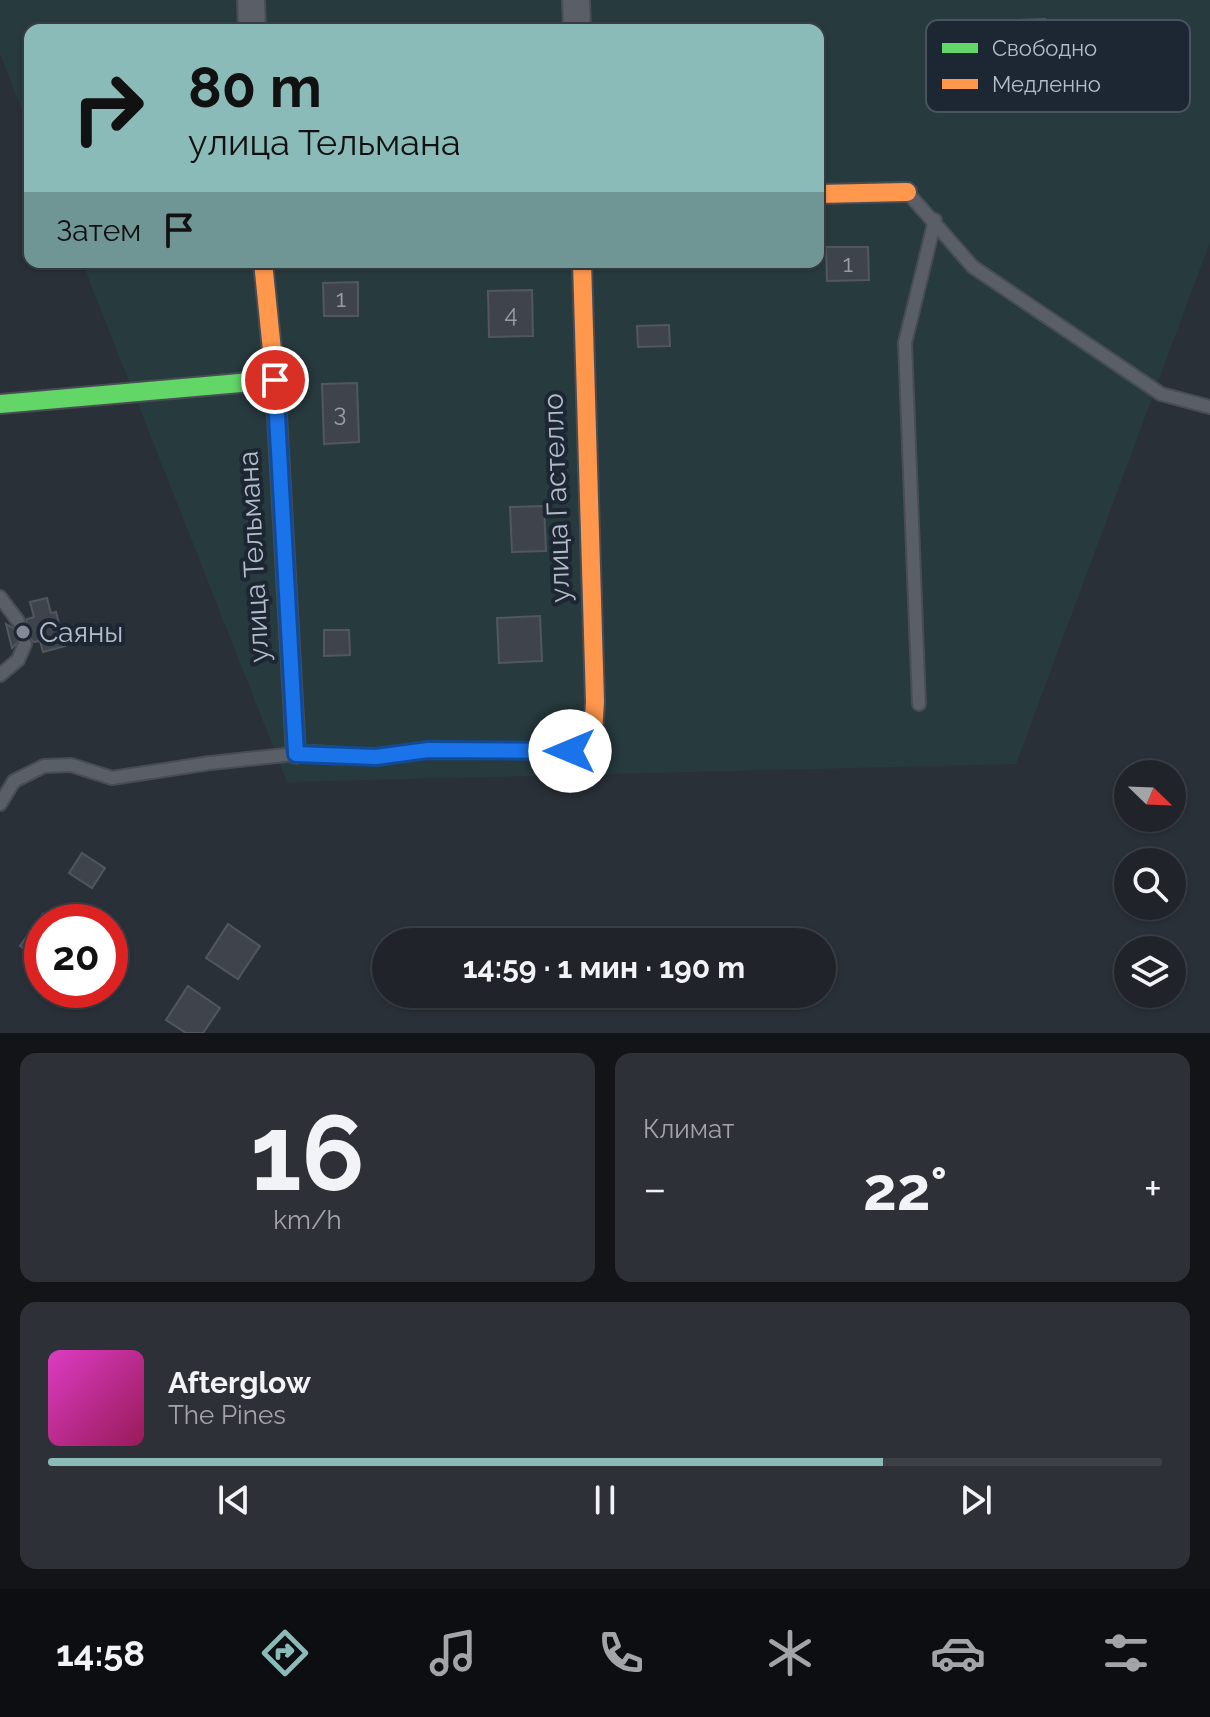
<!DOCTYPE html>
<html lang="ru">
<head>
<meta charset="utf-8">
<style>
  :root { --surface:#20242a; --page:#2d3036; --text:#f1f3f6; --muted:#a2a4a8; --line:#3d4147; --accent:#8bbbb9 }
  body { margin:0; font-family:Raleway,sans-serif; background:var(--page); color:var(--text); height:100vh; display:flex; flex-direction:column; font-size:30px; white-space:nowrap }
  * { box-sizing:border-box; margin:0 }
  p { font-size:26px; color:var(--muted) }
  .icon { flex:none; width:44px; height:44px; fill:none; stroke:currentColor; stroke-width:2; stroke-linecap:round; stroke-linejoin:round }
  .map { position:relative; height:1033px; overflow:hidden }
  .details { display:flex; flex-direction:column; gap:20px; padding:20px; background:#121417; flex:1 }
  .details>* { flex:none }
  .hud { position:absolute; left:24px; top:24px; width:800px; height:244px; border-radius:16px; box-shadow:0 2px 6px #0004,0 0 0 2px var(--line); background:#8bbbb9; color:#111; overflow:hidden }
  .needle { width:52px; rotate:113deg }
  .buttons { position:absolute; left:1114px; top:760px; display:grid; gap:16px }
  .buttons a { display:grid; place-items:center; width:72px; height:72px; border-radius:50%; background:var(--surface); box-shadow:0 2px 6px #0004,0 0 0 2px var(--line); font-size:40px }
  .speed { position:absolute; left:24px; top:904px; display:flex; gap:16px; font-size:40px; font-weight:700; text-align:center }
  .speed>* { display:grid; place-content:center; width:104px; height:104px; border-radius:50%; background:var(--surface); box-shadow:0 2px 6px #0004,0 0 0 2px var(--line); line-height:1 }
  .speed .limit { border:12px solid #d22; background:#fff; color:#111 }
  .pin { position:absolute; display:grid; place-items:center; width:68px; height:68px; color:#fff; margin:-34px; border:4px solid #fff; border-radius:50%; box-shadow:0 2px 8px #0007 }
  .me { position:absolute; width:88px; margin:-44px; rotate:270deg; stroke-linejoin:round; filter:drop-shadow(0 0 6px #0008) }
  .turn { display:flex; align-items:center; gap:28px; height:168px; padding:0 32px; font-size:36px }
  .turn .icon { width:104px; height:104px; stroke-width:2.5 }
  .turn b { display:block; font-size:56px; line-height:68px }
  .then { display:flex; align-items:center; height:76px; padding:0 32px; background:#0003; gap:16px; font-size:30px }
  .big { font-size:60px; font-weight:700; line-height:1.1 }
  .details .widget { flex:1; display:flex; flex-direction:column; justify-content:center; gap:12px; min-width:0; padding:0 28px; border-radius:16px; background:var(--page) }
  .details .dial { align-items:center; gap:0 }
  .dial b { font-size:104px; line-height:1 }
  .song { display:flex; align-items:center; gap:24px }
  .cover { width:96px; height:96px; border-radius:12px; background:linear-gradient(135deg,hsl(310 70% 55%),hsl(330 70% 35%)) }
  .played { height:8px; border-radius:4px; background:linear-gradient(90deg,var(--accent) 75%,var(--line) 75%) }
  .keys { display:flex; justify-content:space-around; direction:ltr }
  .heat { display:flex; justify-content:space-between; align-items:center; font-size:44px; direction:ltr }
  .details .tiles { flex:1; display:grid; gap:20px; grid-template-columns:1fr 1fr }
  .widget:last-child { grid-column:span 2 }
  .trip { position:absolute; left:372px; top:928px; width:464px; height:80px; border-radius:40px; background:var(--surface); box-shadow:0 2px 6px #0004,0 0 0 2px var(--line); font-weight:700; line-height:80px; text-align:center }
  .tab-bar { display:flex; height:128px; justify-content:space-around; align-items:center; background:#0d0e11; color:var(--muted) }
  .tab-bar .icon { width:56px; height:56px }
  .tab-bar .current { color:var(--accent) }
  .tab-bar b { font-size:36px; color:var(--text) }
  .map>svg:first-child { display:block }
  .green { fill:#273a3e }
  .building { fill:#3f444c; stroke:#52575f; stroke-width:2 }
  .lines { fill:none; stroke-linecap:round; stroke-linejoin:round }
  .lane-casing { stroke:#484c55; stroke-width:16 }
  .street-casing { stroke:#484c55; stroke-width:30 }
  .fast-casing { stroke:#484c55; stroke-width:22 }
  .slow-casing { stroke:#484c55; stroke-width:22 }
  .lane { stroke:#5a5e66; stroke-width:12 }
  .street { stroke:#5a5e66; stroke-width:26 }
  .fast { stroke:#63d668; stroke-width:18 }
  .slow { stroke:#ff974d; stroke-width:18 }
  .route-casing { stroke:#114b97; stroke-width:20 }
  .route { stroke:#1a73e8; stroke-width:14 }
  .poi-dot { fill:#848b96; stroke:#1d2633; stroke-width:3 }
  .labels { text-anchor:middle; stroke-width:8; stroke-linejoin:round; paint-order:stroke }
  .number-label { font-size:24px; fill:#979eaa }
  .street-label { font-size:28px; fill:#b4bcc9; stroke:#1d2633 }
  .poi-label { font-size:28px; fill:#b4bcc9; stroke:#1d2633; text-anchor:start }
  .key { fill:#1d2633; stroke:#4a5360; stroke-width:2 }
  .key-label { font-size:22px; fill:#b4bcc9 }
</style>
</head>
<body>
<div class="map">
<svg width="1210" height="1033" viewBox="0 0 1210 1033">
  <rect width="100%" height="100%" fill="#2a3038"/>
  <path class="green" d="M0 0H1210V242L1016 764 287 782 82 262H818V30H30V130L0 54Z"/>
  <g class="building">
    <path d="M1045 19V39H1018V20Z"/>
    <path d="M826 247H868L869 280 827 281Z"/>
    <path d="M358 282V316H324L323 283Z"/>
    <path d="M532 290 533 336 489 337 488 291Z"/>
    <path d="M669 325 670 346 638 347 637 326Z"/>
    <path d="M357 383 359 442 324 444 322 384Z"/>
    <path d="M544 506 546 551 512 552 510 507Z"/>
    <path d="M47 598 51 613 56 612 65 646 43 652 40 641 34 642 25 635 12 648 6 624 15 629H23L27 619 34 617 30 602Z"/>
    <path d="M540 616 542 661 499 663 497 618Z"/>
    <path d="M324 630H349L350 655 324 656Z"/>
    <path d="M82 853 105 868 92 888 69 873Z"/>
    <path d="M42 915V961L20 946Z"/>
    <path d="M228 924 260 946 238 979 206 958Z"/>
    <path d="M188 986 220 1008 203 1033H186L166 1020Z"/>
  </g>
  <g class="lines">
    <defs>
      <g id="lane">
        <path d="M908 193 973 267 1161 394 1210 407"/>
        <path d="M0 597 18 621"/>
        <path d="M0 675 18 660 25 644"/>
        <path d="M919 704 905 343 935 220"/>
        <path d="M0 804 14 781 44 766 71 765 112 778 210 763 314 752 376 757 428 750 570 751 590 734"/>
      </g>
      <g id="street">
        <path d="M251 0 252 30"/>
        <path d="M576 0 577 30"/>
      </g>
      <path id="fast" d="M0 404 275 380"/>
      <g id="slow">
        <path d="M818 194 907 192"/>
        <path d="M263 262 275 380 296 754"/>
        <path d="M582 262 595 702 593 732"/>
      </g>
    </defs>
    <use href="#lane" class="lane-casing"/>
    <use href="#street" class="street-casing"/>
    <use href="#fast" class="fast-casing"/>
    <use href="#slow" class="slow-casing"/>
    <use href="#lane" class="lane"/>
    <use href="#street" class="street"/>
    <use href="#fast" class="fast"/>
    <use href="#slow" class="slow"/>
  </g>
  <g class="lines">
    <defs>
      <path id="route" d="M275 380 296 754 376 757 428 750 570 751"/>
    </defs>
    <use href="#route" class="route-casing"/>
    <use href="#route" class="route"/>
  </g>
  <circle class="poi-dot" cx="23" cy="632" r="8"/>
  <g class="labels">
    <g class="number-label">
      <text x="848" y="272">1</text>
      <text x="341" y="307">1</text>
      <text x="511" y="322">4</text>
      <text x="340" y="421">3</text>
    </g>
    <g class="street-label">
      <text transform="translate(556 498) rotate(-92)" y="10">улица Гастелло</text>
      <text transform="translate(253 557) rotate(-93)" y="10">улица Тельмана</text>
    </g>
    <g class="poi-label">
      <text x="39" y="642">Саяны</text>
    </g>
  </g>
  <rect x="926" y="20" width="264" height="92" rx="12" class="key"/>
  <rect x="942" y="43" width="36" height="10" fill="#63d668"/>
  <rect x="942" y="79" width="36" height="10" fill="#ff974d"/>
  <g class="key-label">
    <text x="992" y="56">Свободно</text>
    <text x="992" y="92">Медленно</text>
  </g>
</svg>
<div class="buttons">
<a><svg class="needle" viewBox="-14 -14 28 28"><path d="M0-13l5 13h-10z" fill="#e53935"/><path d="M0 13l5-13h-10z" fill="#a2a4a8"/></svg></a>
<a><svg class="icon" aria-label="search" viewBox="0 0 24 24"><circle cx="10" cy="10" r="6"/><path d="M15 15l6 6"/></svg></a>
<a><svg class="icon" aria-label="layers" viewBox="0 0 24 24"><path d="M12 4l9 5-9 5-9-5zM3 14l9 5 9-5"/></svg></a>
</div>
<div class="speed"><div class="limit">20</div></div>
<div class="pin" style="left:275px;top:380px;background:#d93025"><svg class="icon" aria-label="arrive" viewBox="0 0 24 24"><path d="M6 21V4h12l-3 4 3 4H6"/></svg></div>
<svg class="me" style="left:570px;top:751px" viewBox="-20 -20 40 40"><circle r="19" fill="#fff"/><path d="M0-13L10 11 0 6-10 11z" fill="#1a73e8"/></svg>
<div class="trip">14:59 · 1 мин · 190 m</div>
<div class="hud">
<div class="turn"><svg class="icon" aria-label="right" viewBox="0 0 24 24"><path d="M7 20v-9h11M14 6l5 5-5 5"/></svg><div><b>80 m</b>улица Тельмана</div></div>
<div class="then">Затем<svg class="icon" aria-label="arrive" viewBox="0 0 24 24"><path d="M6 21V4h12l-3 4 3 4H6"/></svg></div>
</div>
</div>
<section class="details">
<div class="tiles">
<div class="widget dial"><b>16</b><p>km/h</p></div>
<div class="widget"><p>Климат</p>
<div class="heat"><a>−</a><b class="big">22°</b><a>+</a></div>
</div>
<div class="widget">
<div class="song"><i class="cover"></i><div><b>Afterglow</b><p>The Pines</p></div></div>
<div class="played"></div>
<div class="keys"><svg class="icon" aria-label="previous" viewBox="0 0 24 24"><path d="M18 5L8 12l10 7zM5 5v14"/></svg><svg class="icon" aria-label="pause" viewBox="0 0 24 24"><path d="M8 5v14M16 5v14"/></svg><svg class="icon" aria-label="next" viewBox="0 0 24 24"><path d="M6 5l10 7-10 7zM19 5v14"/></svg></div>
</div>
</div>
</section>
<nav class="tab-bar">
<b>14:58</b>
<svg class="icon current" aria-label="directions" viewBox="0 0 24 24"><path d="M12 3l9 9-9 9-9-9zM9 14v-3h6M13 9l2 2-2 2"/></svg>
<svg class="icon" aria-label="music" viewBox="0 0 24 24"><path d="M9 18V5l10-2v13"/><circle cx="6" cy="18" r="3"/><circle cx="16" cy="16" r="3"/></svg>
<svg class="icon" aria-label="phone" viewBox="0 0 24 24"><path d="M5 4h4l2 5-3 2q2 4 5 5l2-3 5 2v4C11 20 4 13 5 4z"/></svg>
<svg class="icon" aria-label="climate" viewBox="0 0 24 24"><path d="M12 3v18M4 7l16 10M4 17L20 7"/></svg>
<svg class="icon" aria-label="car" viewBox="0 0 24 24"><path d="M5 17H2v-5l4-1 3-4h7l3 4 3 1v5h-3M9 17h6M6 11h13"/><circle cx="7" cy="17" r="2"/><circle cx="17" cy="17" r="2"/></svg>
<svg class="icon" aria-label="filters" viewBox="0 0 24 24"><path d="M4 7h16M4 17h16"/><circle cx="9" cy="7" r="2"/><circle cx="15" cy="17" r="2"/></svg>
</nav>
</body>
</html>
